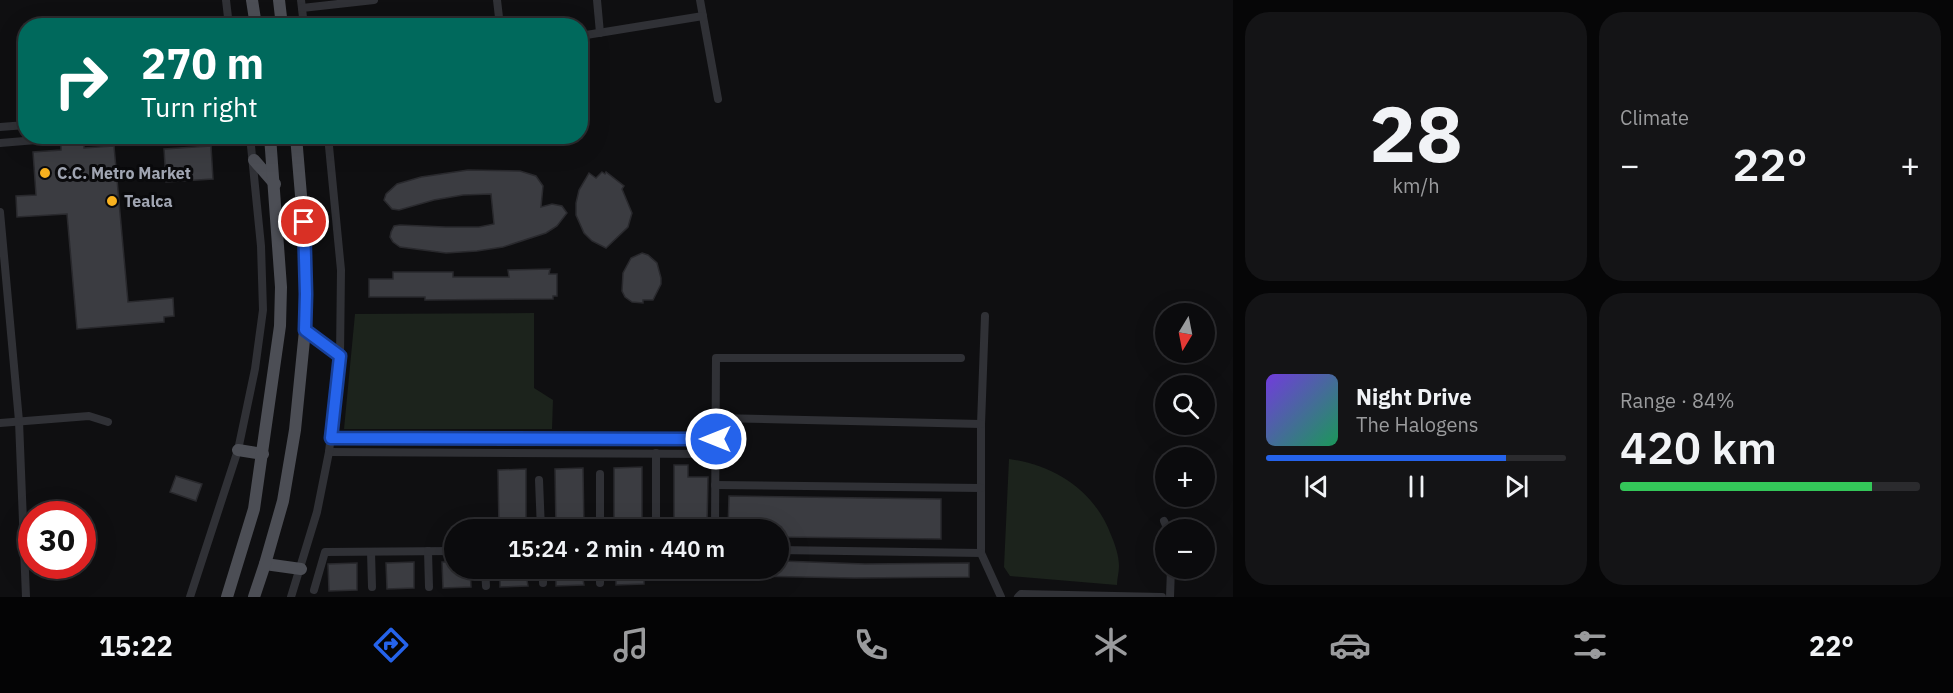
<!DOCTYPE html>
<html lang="en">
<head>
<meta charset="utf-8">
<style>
  :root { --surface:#0b0b0d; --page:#141416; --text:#f1f3f6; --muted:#9a9b9d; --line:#2b2b2e; --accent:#2563eb }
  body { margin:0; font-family:"IBM Plex Sans",sans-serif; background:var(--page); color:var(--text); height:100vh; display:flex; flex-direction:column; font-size:22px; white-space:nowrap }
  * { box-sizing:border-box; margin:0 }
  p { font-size:20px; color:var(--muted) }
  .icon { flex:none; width:33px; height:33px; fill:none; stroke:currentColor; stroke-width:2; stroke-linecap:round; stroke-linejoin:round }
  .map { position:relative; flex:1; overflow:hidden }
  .drawer { display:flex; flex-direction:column; gap:12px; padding:12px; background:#060607; width:720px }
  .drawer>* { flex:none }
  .hud { position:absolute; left:18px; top:18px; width:570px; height:126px; border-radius:24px; box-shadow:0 6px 24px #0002,0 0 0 2px var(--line); background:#00695c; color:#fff; overflow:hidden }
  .needle { width:39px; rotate:190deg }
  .controls { position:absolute; left:1155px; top:303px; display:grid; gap:12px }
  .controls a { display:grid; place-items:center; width:60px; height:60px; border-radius:50%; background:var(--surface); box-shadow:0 6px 24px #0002,0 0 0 2px var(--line); font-size:30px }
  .speed { position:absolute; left:18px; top:501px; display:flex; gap:12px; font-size:30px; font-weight:700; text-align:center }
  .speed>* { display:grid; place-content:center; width:78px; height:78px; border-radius:50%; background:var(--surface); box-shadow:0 6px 24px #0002,0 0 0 2px var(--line); line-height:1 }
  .speed .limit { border:9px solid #d22; background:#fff; color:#111 }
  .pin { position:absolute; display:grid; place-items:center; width:51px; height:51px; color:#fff; margin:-26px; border:3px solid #fff; border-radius:50%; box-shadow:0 2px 6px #0007 }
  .me { position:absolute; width:66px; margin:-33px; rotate:270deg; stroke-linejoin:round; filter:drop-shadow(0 0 4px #0008) }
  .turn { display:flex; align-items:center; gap:21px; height:126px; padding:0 24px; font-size:27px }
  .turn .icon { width:78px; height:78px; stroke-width:2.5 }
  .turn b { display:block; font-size:42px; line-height:51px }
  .big { font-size:45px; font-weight:600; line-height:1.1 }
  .drawer .card { flex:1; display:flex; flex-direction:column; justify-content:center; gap:9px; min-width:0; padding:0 21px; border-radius:24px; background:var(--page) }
  .drawer .dial { align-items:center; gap:0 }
  .dial b { font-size:78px; line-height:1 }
  .song { display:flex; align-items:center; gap:18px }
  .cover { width:72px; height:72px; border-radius:9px; background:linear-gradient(135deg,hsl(260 70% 55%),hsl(150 70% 35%)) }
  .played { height:6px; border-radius:3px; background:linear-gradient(90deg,var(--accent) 80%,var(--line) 80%) }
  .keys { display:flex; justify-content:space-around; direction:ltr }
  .heat { display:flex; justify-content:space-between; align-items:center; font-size:33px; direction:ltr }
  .charge { height:9px; border-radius:4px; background:linear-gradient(90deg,#34c759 84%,var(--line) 0) }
  .drawer .tiles { flex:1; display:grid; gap:12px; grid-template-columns:repeat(2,1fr) }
  .trip { position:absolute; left:444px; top:519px; width:345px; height:60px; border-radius:30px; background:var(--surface); box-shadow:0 6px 24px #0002,0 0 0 2px var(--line); font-weight:600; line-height:60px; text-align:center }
  .dock { display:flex; height:96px; justify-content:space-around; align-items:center; background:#040405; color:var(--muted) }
  .dock .icon { width:42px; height:42px }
  .dock .current { color:var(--accent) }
  .dock b { font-size:27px; color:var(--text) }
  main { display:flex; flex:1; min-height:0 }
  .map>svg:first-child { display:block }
  .green { fill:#1c231c }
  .building { fill:#3b3c41; stroke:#29292d; stroke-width:1.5 }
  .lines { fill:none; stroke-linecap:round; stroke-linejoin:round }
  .minor { stroke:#303136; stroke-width:8 }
  .primary { stroke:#4c4e55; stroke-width:12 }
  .route-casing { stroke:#184099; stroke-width:15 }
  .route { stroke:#2563eb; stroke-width:10 }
  .poi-dot { fill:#f9b21f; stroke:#0a0a0c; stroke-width:2 }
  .labels { text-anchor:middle; stroke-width:6; stroke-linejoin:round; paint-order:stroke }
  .poi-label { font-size:16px; font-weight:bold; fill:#a0a5b2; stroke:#0a0a0c; text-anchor:start }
</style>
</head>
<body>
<main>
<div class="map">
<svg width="1233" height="597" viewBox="0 0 1233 597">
  <rect width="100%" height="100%" fill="#0f0f11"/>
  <g class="green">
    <path d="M534 313V388L553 400 552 429H344L355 314Z"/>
    <path d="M1009 459C1054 465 1095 491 1111 535 1115 544 1119 556 1119 566 1119 572 1117 579 1117 585L1010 576 1004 567Z"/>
  </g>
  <g class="building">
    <path d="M84 143V148L114 146 128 302 173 298 174 316 164 317V322L77 329 67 214 17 217 16 196 36 195 33 152 61 150V145Z"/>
    <path d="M211 146 213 179 166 182 164 149Z"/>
    <path d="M468 170 520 171 536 176 543 186 541 207 552 204 562 206 567 213 557 226 546 233 503 247 477 251 446 253 400 247 393 242 390 237 391 232 394 226 400 225 445 227H479L494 224 491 194 463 195 434 200 399 210 392 209 384 200 386 194 397 184 421 177Z"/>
    <path d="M602 172 605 174 606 172 624 186 622 189 632 213 628 227 606 248 592 241 584 233 576 215V203L579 190 589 173 596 178Z"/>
    <path d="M642 253 648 255 657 263 661 278V284L653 300H643V303L632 302 625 297 622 291 623 273 631 258Z"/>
    <path d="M550 269 549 274H557V296H553V299L425 300V297H369V279H393V272H453V277H509L508 270Z"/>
    <path d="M674 465H688V477H708L707 525H674Z"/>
    <path d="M642 467V530H614V468Z"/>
    <path d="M583 468 584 530H556L555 469Z"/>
    <path d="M526 469V530H499L498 470Z"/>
    <path d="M176 476 202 484 196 501 170 492Z"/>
    <path d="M729 496 941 499V539L783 537V530H728Z"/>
    <path d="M782 561 865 564 969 563V577L854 578 753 576V568H782Z"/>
    <path d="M414 562V588L387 589 386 563Z"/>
    <path d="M442 562H452V568H470L471 587 443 588Z"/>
    <path d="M357 563V590L329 591 328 564Z"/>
    <path d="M500 568H525L528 586 500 587Z"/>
    <path d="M556 568H581L584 585 556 586Z"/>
    <path d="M618 568H641V574H644V584L616 585V575H618Z"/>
  </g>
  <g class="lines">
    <g class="minor">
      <path d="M226 0 229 26"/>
      <path d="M301 0 304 26"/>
      <path d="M497 0 500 26"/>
      <path d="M597 0 600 33"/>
      <path d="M700 0 718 99"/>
      <path d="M302 8 374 0"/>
      <path d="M580 36 703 16"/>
      <path d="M0 127 26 125"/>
      <path d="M328 136 341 270 340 356"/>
      <path d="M0 143 85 136"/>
      <path d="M0 212 19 421 26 597"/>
      <path d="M985 316 981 424V553L1001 597"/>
      <path d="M716 418 981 424"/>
      <path d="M0 423 89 416 108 422"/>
      <path d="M331 438 715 439"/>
      <path d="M329 452 715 454"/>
      <path d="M600 474V530"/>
      <path d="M539 480 541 530"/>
      <path d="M715 485 981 488"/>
      <path d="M1164 521 1168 530"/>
      <path d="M656 530V453"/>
      <path d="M715 530 716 358H961"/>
      <path d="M778 550 981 553"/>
      <path d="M428 551 429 587"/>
      <path d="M371 552 372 587"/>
      <path d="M485 568 486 586"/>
      <path d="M543 568V583"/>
      <path d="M600 568V583"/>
      <path d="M314 590 325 552 454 551"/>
      <path d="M190 597 238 450 255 369 263 310 261 246 250 136"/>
      <path d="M291 597 317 512 329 452 340 356 305 330"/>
      <path d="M1018 597 1021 594 1162 597"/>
      <path d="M1170 597 1171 568"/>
    </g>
    <g class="primary">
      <path d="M252 0 256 26"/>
      <path d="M279 0 282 26"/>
      <path d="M254 160 275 184"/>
      <path d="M238 450 263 454"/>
      <path d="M265 564 301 569"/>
      <path d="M227 597 254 509 280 326 281 287 270 136"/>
      <path d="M254 597 265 564 283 501 295 430 305 330V243L296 136"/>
    </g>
  </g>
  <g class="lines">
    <defs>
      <path id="route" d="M304 222 306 294 305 330 340 356 331 438 716 439"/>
    </defs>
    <use href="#route" class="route-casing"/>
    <use href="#route" class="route"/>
  </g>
  <g class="poi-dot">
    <circle cx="45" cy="173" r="6"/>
    <circle cx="112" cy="201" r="6"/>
  </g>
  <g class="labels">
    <g class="poi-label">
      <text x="57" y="179">C.C. Metro Market</text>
      <text x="124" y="207">Tealca</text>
    </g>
  </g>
</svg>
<div class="controls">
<a><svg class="needle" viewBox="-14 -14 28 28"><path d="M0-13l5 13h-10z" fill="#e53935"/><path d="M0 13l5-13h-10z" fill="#9a9b9d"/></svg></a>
<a><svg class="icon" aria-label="search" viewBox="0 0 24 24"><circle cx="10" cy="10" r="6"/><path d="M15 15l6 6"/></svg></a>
<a>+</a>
<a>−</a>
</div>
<div class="speed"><div class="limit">30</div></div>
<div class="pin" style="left:304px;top:222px;background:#d93025"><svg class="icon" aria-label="arrive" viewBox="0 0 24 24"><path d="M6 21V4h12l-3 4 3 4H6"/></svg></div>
<svg class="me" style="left:716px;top:439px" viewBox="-20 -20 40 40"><circle r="17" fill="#2563eb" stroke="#fff" stroke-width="3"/><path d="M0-11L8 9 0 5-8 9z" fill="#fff"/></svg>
<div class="trip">15:24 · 2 min · 440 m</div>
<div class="hud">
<div class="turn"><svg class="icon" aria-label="right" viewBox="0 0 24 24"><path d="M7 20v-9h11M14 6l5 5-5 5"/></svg><div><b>270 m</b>Turn right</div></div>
</div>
</div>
<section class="drawer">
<div class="tiles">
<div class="card dial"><b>28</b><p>km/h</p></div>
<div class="card"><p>Climate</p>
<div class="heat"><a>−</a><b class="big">22°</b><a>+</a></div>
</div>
<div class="card">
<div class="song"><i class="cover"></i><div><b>Night Drive</b><p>The Halogens</p></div></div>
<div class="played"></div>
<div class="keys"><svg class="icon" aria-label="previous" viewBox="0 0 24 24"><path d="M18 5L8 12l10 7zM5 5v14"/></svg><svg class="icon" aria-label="pause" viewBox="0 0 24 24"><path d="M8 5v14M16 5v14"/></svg><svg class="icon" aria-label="next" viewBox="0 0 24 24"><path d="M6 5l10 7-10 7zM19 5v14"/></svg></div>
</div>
<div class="card"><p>Range · 84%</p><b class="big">420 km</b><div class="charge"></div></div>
</div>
</section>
</main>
<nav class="dock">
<b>15:22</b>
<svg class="icon current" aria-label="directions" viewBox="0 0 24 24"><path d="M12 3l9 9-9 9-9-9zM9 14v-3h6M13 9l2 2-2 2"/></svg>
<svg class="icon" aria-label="music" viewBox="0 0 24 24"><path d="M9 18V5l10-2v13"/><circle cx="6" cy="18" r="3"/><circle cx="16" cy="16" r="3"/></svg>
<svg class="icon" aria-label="phone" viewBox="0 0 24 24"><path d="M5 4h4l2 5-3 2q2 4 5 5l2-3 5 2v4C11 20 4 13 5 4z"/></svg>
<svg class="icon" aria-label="climate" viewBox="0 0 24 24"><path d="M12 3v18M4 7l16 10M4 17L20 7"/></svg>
<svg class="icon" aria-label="car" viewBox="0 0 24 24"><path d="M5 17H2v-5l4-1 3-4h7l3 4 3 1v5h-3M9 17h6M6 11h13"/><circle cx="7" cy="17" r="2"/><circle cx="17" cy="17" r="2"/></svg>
<svg class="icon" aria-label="filters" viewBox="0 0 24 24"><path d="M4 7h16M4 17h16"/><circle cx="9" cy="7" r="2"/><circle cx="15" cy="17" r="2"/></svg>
<b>22°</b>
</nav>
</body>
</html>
